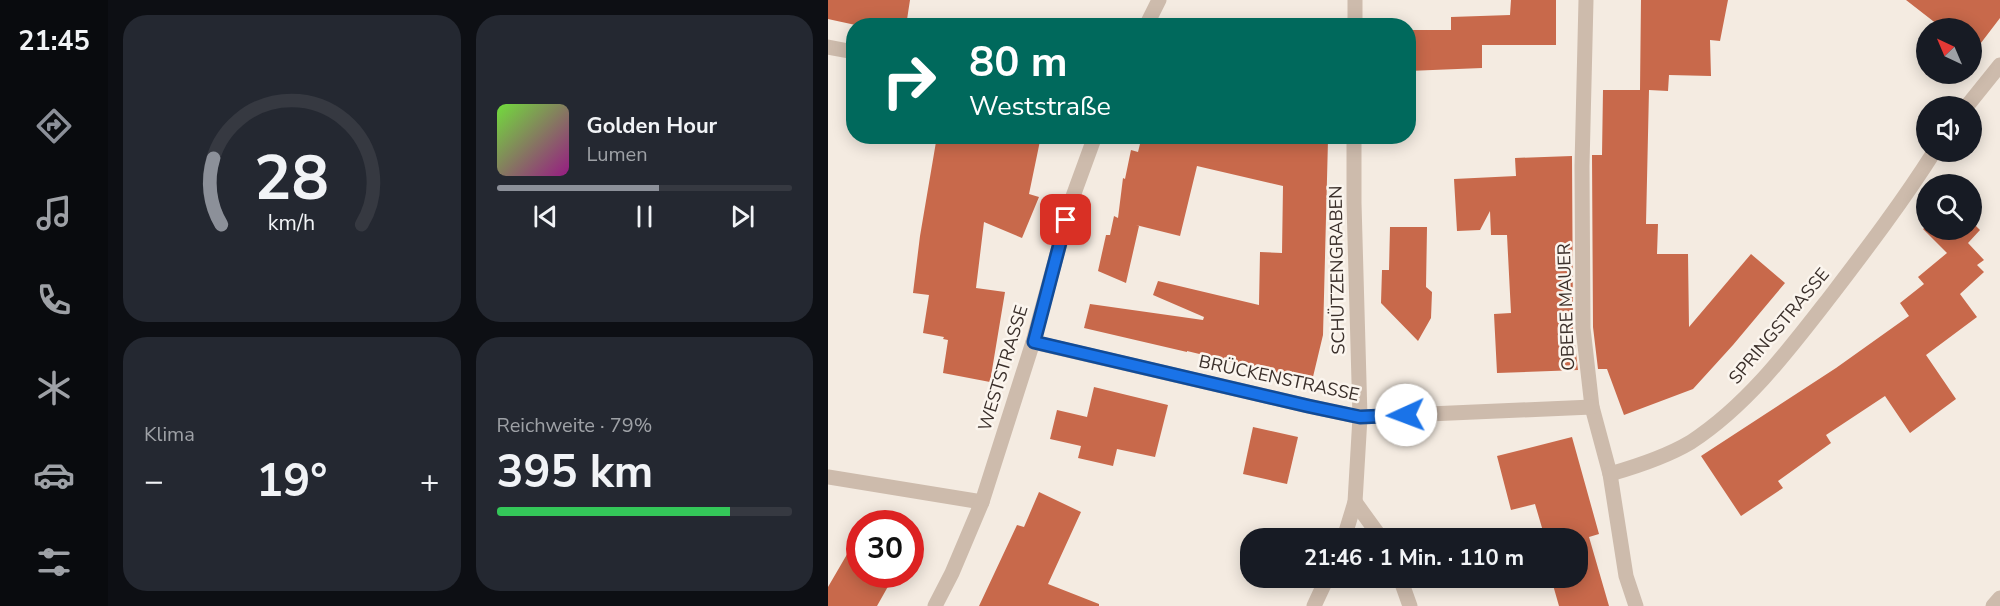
<!DOCTYPE html>
<html lang="de">
<head>
<meta charset="utf-8">
<style>
  :root { --surface:#171b24; --page:#242831; --text:#f1f3f6; --muted:#9ea1a6; --line:#363941; --accent:#8c9099 }
  body { margin:0; font-family:"Nunito Sans",sans-serif; background:var(--page); color:var(--text); height:100vh; display:flex; flex-direction:column; font-size:22px; white-space:nowrap }
  * { box-sizing:border-box; margin:0 }
  p { font-size:20px; color:var(--muted) }
  .icon { flex:none; width:33px; height:33px; fill:none; stroke:currentColor; stroke-width:2; stroke-linecap:round; stroke-linejoin:round }
  .map { position:relative; flex:1; overflow:hidden }
  .side { display:flex; flex-direction:column; gap:15px; padding:15px; background:#0d0f14; width:720px }
  .side>* { flex:none }
  .hud { position:absolute; left:18px; top:18px; width:570px; height:126px; border-radius:24px; box-shadow:0 3px 15px #0003; background:#00695c; color:#fff; overflow:hidden }
  .needle { width:39px; rotate:316deg }
  .buttons { position:absolute; left:1088px; top:18px; display:grid; gap:12px }
  .buttons a { display:grid; place-items:center; width:66px; height:66px; border-radius:50%; background:var(--surface); box-shadow:0 3px 15px #0003; font-size:30px }
  .speed { position:absolute; left:18px; top:510px; display:flex; gap:12px; font-size:30px; font-weight:700; text-align:center }
  .speed>* { display:grid; place-content:center; width:78px; height:78px; border-radius:50%; background:var(--surface); box-shadow:0 3px 15px #0003; line-height:1 }
  .speed .limit { border:9px solid #d22; background:#fff; color:#111 }
  .pin { position:absolute; display:grid; place-items:center; width:51px; height:51px; color:#fff; margin:-26px; border-radius:12px; box-shadow:0 3px 9px #0006 }
  .me { position:absolute; width:66px; margin:-33px; rotate:268deg; stroke-linejoin:round; filter:drop-shadow(0 0 4px #0008) }
  .turn { display:flex; align-items:center; gap:21px; height:126px; padding:0 24px; font-size:27px }
  .turn .icon { width:78px; height:78px; stroke-width:2.5 }
  .turn b { display:block; font-size:42px; line-height:51px }
  .big { font-size:45px; font-weight:700; line-height:1.1 }
  .side .card { flex:1; display:flex; flex-direction:column; justify-content:center; gap:9px; min-width:0; padding:0 21px; border-radius:24px; background:var(--page) }
  .side .dial { align-items:center; gap:0 }
  .dial svg { height:156px; overflow:visible; fill:none; stroke:var(--line); stroke-width:7; stroke-linecap:round; text-anchor:middle }
  .dial text { fill:var(--text); stroke:none }
  .song { display:flex; align-items:center; gap:18px }
  .cover { width:72px; height:72px; border-radius:9px; background:linear-gradient(135deg,hsl(100 70% 55%),hsl(310 70% 35%)) }
  .played { height:6px; border-radius:3px; background:linear-gradient(90deg,var(--accent) 55%,var(--line) 55%) }
  .keys { display:flex; justify-content:space-around; direction:ltr }
  .heat { display:flex; justify-content:space-between; align-items:center; font-size:33px; direction:ltr }
  .charge { height:9px; border-radius:4px; background:linear-gradient(90deg,#34c759 79%,var(--line) 0) }
  .side .tiles { flex:1; display:grid; gap:15px; grid-template-columns:repeat(2,1fr) }
  .trip { position:absolute; left:412px; top:528px; width:348px; height:60px; border-radius:24px; background:var(--surface); box-shadow:0 3px 15px #0003; font-weight:700; line-height:60px; text-align:center }
  main { display:flex; flex:1; min-height:0 }
  .tab-bar { display:flex; flex-direction:column; width:108px; justify-content:space-around; align-items:center; background:#090b0e; color:var(--muted) }
  .tab-bar .icon { width:42px; height:42px }
  .tab-bar .on { color:var(--accent) }
  .tab-bar b { font-size:27px; color:var(--text) }
  .map>svg:first-child { display:block }
  .building { fill:#c8694b }
  .lines { fill:none; stroke-linecap:round; stroke-linejoin:round }
  .minor { stroke:#cdbbac; stroke-width:15 }
  .route-casing { stroke:#114b97; stroke-width:15 }
  .route { stroke:#1a73e8; stroke-width:10 }
  .labels { text-anchor:middle; stroke-width:5; stroke-linejoin:round; paint-order:stroke }
  .street-label { font-size:18px; fill:#3b302b; stroke:#fbf5ee }
</style>
</head>
<body>
<main>
<nav class="tab-bar">
<b>21:45</b>
<svg class="icon on" aria-label="directions" viewBox="0 0 24 24"><path d="M12 3l9 9-9 9-9-9zM9 14v-3h6M13 9l2 2-2 2"/></svg>
<svg class="icon" aria-label="music" viewBox="0 0 24 24"><path d="M9 18V5l10-2v13"/><circle cx="6" cy="18" r="3"/><circle cx="16" cy="16" r="3"/></svg>
<svg class="icon" aria-label="phone" viewBox="0 0 24 24"><path d="M5 4h4l2 5-3 2q2 4 5 5l2-3 5 2v4C11 20 4 13 5 4z"/></svg>
<svg class="icon" aria-label="climate" viewBox="0 0 24 24"><path d="M12 3v18M4 7l16 10M4 17L20 7"/></svg>
<svg class="icon" aria-label="car" viewBox="0 0 24 24"><path d="M5 17H2v-5l4-1 3-4h7l3 4 3 1v5h-3M9 17h6M6 11h13"/><circle cx="7" cy="17" r="2"/><circle cx="17" cy="17" r="2"/></svg>
<svg class="icon" aria-label="filters" viewBox="0 0 24 24"><path d="M4 7h16M4 17h16"/><circle cx="9" cy="7" r="2"/><circle cx="15" cy="17" r="2"/></svg>
</nav>
<section class="side">
<div class="tiles">
<div class="card dial"><svg viewBox="0 0 100 80">
<path d="M14 69A42 42 0 1 1 86 69"/>
<path d="M14 69A42 42 0 0 1 10 35" stroke="#8c9099"/>
<text x="50" y="56" font-size="32" font-weight="700">28</text>
<text x="50" y="72" font-size="11">km/h</text>
</svg></div>
<div class="card">
<div class="song"><i class="cover"></i><div><b>Golden Hour</b><p>Lumen</p></div></div>
<div class="played"></div>
<div class="keys"><svg class="icon" aria-label="previous" viewBox="0 0 24 24"><path d="M18 5L8 12l10 7zM5 5v14"/></svg><svg class="icon" aria-label="pause" viewBox="0 0 24 24"><path d="M8 5v14M16 5v14"/></svg><svg class="icon" aria-label="next" viewBox="0 0 24 24"><path d="M6 5l10 7-10 7zM19 5v14"/></svg></div>
</div>
<div class="card"><p>Klima</p>
<div class="heat"><a>−</a><b class="big">19°</b><a>+</a></div>
</div>
<div class="card"><p>Reichweite · 79%</p><b class="big">395 km</b><div class="charge"></div></div>
</div>
</section>
<div class="map">
<svg width="1172" height="606" viewBox="0 0 1172 606">
  <rect width="100%" height="100%" fill="#f4ebe1"/>
  <g class="building">
    <path d="M0 0H82L78 26H32L0 19Z"/>
    <path d="M683 0H728V45H654V68L580 71V30H623V17L682 15Z"/>
    <path d="M813 0H900L892 41 882 40 883 76 841 75 840 91 821 90 818 224H830L829 254H860L861 327 923 254 957 283 905 345 865 389 796 415 779 369H770L765 327 764 155H774L775 90H812Z"/>
    <path d="M1078 0H1172V18L1143 56V28H1114Z"/>
    <path d="M109 136H213L201 194 211 197 194 238 156 222 148 288 177 292 162 382 115 373 120 340 115 339 116 337 95 333 101 295 85 293 92 236Z"/>
    <path d="M314 136H484L500 140 495 335 484 381 359 351V352L256 328 262 304 375 320 376 317 325 295 330 281 431 305 432 252 454 253 455 186 369 166 352 236 308 225 311 226 298 283 270 271 278 235H282L286 216 290 218 295 178 297 179 303 150 310 152Z"/>
    <path d="M744 156 745 328 750 370 669 373 666 314 683 313 679 235H663L662 211 652 230 629 231 626 179 688 176 687 158Z"/>
    <path d="M1143 221 1152 230 1140 243 1156 260 1149 265 1156 272 1132 294 1149 317 1098 355 1128 399 1082 433 1057 396 998 435 1003 443 950 481 955 488 913 516 873 456 1008 368 1081 316 1072 303 1096 284 1090 277 1119 253 1095 229 1098 226V230H1143Z"/>
    <path d="M562 227H599L598 287 604 292 603 318 590 341 553 303 554 270H561Z"/>
    <path d="M266 387 340 405 327 457 289 449 285 466 250 458 253 446 222 439 229 410 259 417Z"/>
    <path d="M425 427 470 437 459 484 415 474Z"/>
    <path d="M744 437 771 534 761 537 781 606H731L723 578H750V538H717L707 504 683 510 669 456Z"/>
    <path d="M211 492 253 512 220 584 271 604V606H151L189 525 196 527Z"/>
    <path d="M32 532V574H67L49 606H0V587Z"/>
  </g>
  <g class="lines">
    <g class="minor">
      <path d="M758 0 754 166 755 328 764 407 782 474 798 576 808 606"/>
      <path d="M318 26 331 0"/>
      <path d="M527 26V0"/>
      <path d="M0 47 26 52"/>
      <path d="M1139 106 1172 65"/>
      <path d="M205 342 480 406 532 417 764 407"/>
      <path d="M782 474C810 466 838 457 863 442 921 404 963 347 1005 293 1040 247 1075 201 1106 152"/>
      <path d="M0 477 154 502"/>
      <path d="M527 502 553 538"/>
      <path d="M516 538 527 502 532 417 526 203V136"/>
      <path d="M572 578 582 606"/>
      <path d="M107 606 124 573 154 502 205 342 244 199 267 136"/>
      <path d="M486 606 499 578"/>
      <path d="M1165 606 1172 598"/>
    </g>
  </g>
  <g class="lines">
    <defs>
      <path id="route" d="M238 220 206 342 480 406 532 417 578 415"/>
    </defs>
    <use href="#route" class="route-casing"/>
    <use href="#route" class="route"/>
  </g>
  <g class="labels">
    <g class="street-label">
      <text transform="translate(509 270) rotate(-91)" y="6">SCHÜTZENGRABEN</text>
      <text transform="translate(738 307) rotate(-92)" y="6">OBERE MAUER</text>
      <text transform="translate(951 326) rotate(-50)" y="6">SPRINGSTRASSE</text>
      <text transform="translate(175 368) rotate(-73)" y="6">WESTSTRASSE</text>
      <text transform="translate(451 378) rotate(12)" y="6">BRÜCKENSTRASSE</text>
    </g>
  </g>
</svg>
<div class="buttons">
<a><svg class="needle" viewBox="-14 -14 28 28"><path d="M0-13l5 13h-10z" fill="#e53935"/><path d="M0 13l5-13h-10z" fill="#9ea1a6"/></svg></a>
<a><svg class="icon" aria-label="sound" viewBox="0 0 24 24"><path d="M4 9h4l5-4v14l-5-4H4zM17 9q2 3 0 6"/></svg></a>
<a><svg class="icon" aria-label="search" viewBox="0 0 24 24"><circle cx="10" cy="10" r="6"/><path d="M15 15l6 6"/></svg></a>
</div>
<div class="speed"><div class="limit">30</div></div>
<div class="pin" style="left:238px;top:220px;background:#d93025"><svg class="icon" aria-label="arrive" viewBox="0 0 24 24"><path d="M6 21V4h12l-3 4 3 4H6"/></svg></div>
<svg class="me" style="left:578px;top:415px" viewBox="-20 -20 40 40"><circle r="19" fill="#fff"/><path d="M0-13L10 11 0 6-10 11z" fill="#1a73e8"/></svg>
<div class="trip">21:46 · 1 Min. · 110 m</div>
<div class="hud">
<div class="turn"><svg class="icon" aria-label="right" viewBox="0 0 24 24"><path d="M7 20v-9h11M14 6l5 5-5 5"/></svg><div><b>80 m</b>Weststraße</div></div>
</div>
</div>
</main>
</body>
</html>
